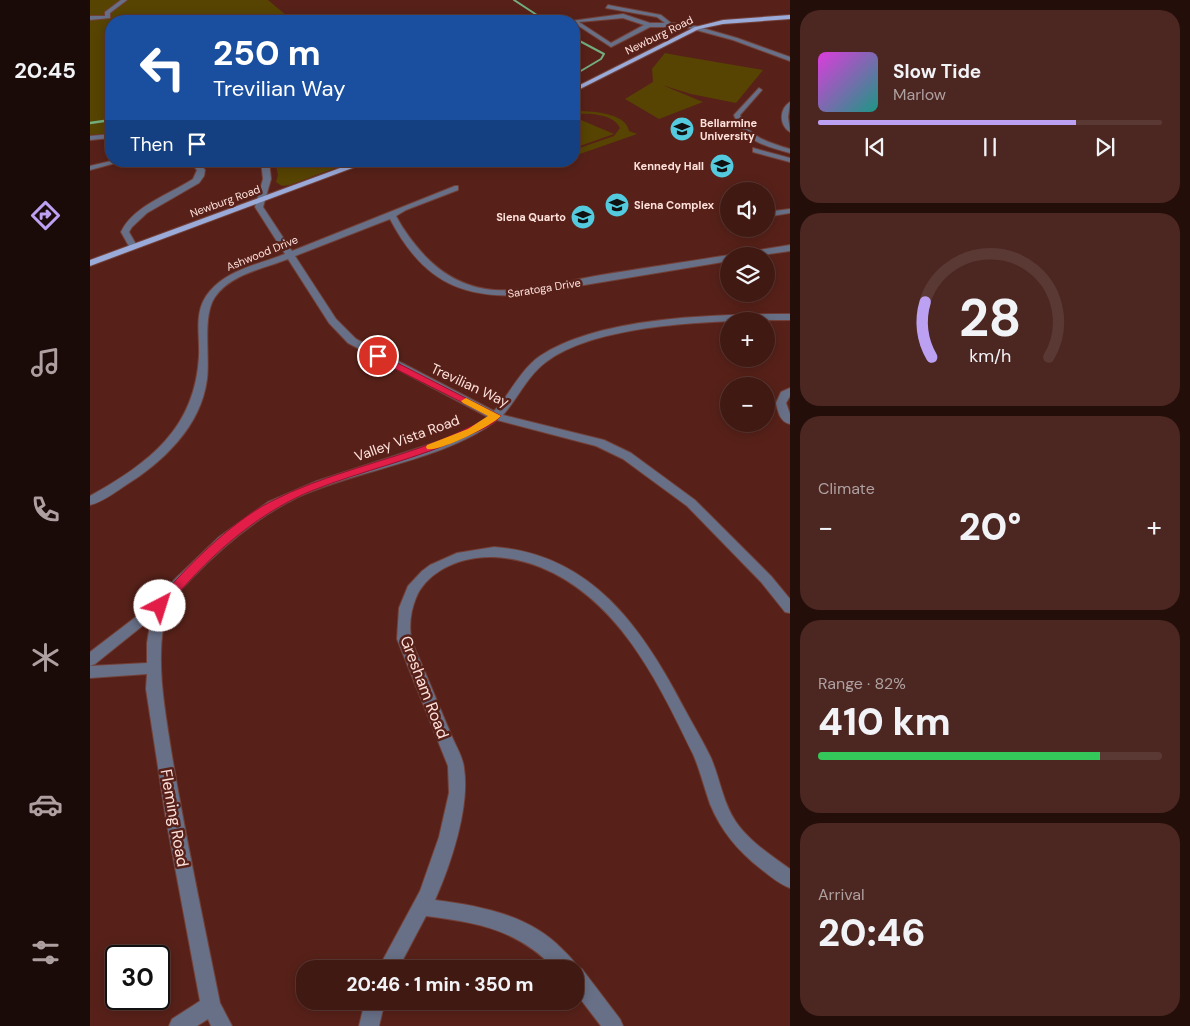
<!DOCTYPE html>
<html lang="en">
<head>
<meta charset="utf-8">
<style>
  :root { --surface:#411913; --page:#4c2621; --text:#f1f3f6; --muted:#aea0a0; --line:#5a3833; --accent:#bca0f2 }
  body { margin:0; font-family:"DM Sans",sans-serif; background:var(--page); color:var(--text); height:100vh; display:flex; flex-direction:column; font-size:19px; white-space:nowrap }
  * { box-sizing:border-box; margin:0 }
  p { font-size:16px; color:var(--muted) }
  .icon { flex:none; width:28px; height:28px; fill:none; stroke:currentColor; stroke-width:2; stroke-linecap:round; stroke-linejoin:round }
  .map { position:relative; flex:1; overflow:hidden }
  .panel { display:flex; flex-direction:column; gap:10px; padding:10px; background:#240e0a; width:400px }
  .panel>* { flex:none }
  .guide { position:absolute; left:15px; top:15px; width:475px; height:152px; border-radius:20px; box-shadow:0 2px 12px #0003,0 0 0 1px var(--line); background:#1a4fa0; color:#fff; overflow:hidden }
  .buttons { position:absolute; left:630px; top:182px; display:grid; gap:10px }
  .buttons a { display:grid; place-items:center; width:55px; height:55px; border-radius:50%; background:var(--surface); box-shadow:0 2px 12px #0003,0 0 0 1px var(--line); font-size:25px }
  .speed { position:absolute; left:15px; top:945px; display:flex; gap:10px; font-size:25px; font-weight:700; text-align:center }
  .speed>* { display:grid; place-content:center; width:65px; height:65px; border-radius:50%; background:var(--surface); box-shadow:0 2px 12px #0003,0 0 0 1px var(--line); line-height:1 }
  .speed .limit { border:2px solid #111; border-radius:8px; background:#fff; color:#111 }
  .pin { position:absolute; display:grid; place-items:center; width:42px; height:42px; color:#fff; margin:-21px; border:2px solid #fff; border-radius:50%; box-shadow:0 1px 5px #0007 }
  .me { position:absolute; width:55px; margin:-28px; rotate:40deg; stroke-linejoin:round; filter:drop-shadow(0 0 4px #0008) }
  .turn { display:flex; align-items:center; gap:18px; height:105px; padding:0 25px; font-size:22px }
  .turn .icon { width:65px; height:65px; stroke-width:2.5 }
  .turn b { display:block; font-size:35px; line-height:42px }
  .then { display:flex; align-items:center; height:48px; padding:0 25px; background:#0003; gap:10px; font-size:19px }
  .big { font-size:38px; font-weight:800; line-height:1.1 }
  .panel .card { flex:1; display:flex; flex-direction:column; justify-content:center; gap:8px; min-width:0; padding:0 18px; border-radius:20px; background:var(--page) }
  .panel .dial { align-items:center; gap:0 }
  .dial svg { height:130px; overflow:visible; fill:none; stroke:var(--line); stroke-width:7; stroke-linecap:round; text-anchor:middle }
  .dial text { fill:var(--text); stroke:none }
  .song { display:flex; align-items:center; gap:15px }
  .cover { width:60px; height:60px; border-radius:8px; background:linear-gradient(135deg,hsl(300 70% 55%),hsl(170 70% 35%)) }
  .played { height:5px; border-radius:2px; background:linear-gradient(90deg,var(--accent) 75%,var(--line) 75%) }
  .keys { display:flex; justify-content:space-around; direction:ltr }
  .heat { display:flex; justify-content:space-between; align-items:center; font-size:28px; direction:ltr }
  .charge { height:8px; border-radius:4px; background:linear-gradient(90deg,#34c759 82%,var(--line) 0) }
  .trip { position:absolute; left:206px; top:960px; width:288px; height:50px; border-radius:20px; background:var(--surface); box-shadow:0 2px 12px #0003,0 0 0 1px var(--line); font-weight:800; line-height:50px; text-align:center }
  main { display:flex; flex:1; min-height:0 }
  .tab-bar { display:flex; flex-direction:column; width:90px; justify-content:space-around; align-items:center; background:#1a0a08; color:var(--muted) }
  .tab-bar .icon { width:35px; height:35px }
  .tab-bar .selected { color:var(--accent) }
  .tab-bar b { font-size:22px; color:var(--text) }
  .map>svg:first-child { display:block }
  .green { fill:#574403 }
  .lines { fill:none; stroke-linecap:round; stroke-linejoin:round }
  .stream-far1 { stroke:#73af7e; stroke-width:2 }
  .stream { stroke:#73af7e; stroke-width:2.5 }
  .minor-casing { stroke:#724038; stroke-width:2 }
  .major-casing { stroke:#724038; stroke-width:2 }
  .minor { fill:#687087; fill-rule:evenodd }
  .major { fill:#9aaad9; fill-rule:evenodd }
  .route { fill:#e11d48; stroke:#92132f }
  .slow { fill:#f59e0b }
  .labels { text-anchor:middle; stroke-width:5; stroke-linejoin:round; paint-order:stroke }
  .far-street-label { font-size:11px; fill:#ffe1dc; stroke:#572119 }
  .far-poi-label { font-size:11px; font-weight:bold; fill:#ffe1dc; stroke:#572119; text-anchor:start }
  .street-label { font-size:14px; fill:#ffe1dc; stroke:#572119 }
  .near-street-label { font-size:16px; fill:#ffe1dc; stroke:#572119 }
</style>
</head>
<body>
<main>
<nav class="tab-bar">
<b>20:45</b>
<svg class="icon selected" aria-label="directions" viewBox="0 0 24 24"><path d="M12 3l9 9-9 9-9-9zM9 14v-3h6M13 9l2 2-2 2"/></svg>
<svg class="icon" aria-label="music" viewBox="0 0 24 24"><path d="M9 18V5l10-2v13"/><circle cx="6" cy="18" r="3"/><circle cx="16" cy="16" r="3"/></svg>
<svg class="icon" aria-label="phone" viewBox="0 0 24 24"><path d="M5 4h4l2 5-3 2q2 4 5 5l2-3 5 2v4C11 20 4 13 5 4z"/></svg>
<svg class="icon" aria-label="climate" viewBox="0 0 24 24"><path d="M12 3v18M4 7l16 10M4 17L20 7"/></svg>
<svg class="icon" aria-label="car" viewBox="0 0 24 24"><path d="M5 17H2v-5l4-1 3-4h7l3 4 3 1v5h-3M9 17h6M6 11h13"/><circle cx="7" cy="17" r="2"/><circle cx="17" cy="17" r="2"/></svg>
<svg class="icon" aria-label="filters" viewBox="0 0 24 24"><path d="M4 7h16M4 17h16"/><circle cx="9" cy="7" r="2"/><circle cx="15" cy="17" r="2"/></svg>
</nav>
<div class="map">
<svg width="700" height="1026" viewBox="0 0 700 1026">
  <rect width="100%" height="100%" fill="#572119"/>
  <g class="green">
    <path d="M0 0H178L203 21H21V133L0 135Z"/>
    <path d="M575 53 585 55 673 70 646 103 601 94 572 85 613 102 569 119 535 99 563 82 562 69Z"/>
    <path d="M484 111C499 111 536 112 539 131L547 134 484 156V150L524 136 530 128C523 113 498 113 484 114Z"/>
    <path d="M484 117 524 134 484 148Z"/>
    <path d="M185 161H264L200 185 192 186 186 182 188 175Z"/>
  </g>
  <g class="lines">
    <g class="stream-far1">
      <path d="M424 0 456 21"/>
      <path d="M484 38 514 54 511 59 484 75"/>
    </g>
    <path class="stream" d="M0 123 21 120"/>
    <defs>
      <g id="minor">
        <path d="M31 0H37L20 13V18L0 20V16H15V12Z"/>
        <path d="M518 5 571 15 581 23H595L647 38 700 57V61L643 40 595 27H560L521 47 481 21 533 14 560 23H575L567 17 516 8ZM533 18 554 25 521 43 489 22Z"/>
        <path d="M669 88 672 90 650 115C657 137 680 143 700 149V153C677 147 651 140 644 115Z"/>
        <path d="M700 102 698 117 700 132C689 125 689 109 700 102Z"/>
        <path d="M21 134V138L0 140V136Z"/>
        <path d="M663 148 700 158V162L663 152Z"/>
        <path d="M21 161H33L0 170V166Z"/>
        <path d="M99 161H107L115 170 114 176 109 183 57 213 42 227 39 232 47 246 40 248 31 232C43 206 80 194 103 179L107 170Z"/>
        <path d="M171 161H179L181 179 173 207 202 251 365 186H368V190L316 210 306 216C314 231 324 244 335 256 388 311 446 286 511 275 553 268 596 262 639 255L642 256H639V261L434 295C368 299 331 278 300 219L205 256 246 319 266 339 404 411C420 394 431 369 450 356 510 316 629 314 700 314V320C635 320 508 322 456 362 438 375 428 398 413 415L514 440 541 453 605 500 681 576 700 599V613L695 612 671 582 597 506 533 459 506 446 407 420C356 460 269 469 208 497 167 517 133 546 102 578 94 587 81 598 77 609 74 614 74 622 73 628 67 669 75 710 81 750 95 835 113 919 130 1003L142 1026H121L118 1019 107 1026H79L82 1019 110 1001 76 819 56 689 57 674 0 678V666L57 663V643L61 619 5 664 0 666V652L64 603 84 580 129 537 178 502 227 481 356 439 380 428 398 417 258 343 239 323 198 259C173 269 141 274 125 297 112 316 120 356 117 379 111 427 72 463 33 487 23 494 12 502 0 505V496C59 463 105 429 109 356 110 333 103 310 120 291 139 269 170 264 195 254L165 207 173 179Z"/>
        <path d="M700 209V213L676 217V212Z"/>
        <path d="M700 245V251L665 256H646L650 253Z"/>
        <path d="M700 388V396L696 403 700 414V424C690 422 688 412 686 403L691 392Z"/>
        <path d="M404 547C502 554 553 629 594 708 603 725 613 741 621 758 630 779 633 803 646 822 660 842 681 855 700 869V888C689 884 680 876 671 869 648 851 631 831 620 804 614 787 610 770 603 754 568 682 529 599 450 567 429 559 408 555 386 558 362 561 335 575 326 598 321 610 319 624 321 637 323 648 330 659 334 670 344 693 353 716 363 739 367 748 373 758 374 768 380 807 361 864 345 900 391 906 439 915 472 949 478 955 484 960 487 967L492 969 530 1019 533 1026H511L485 992V969H465C427 929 388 923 336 916L308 969H288L330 891 349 837 359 793 358 766 307 639 309 608 318 586 332 571 340 565 367 553Z"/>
        <path d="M275 1001H295L289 1026H269Z"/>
      </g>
      <g id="major">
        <path d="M700 15V19L633 24 609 29 484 92V88L605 27 633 20Z"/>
        <path d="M269 161H281L0 266V260Z"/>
      </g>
    </defs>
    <use href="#minor" class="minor-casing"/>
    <use href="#major" class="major-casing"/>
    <use href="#minor" class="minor"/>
    <use href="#major" class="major"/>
  </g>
  <path class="route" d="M288 353 411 416C402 426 390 430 379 435 328 459 273 470 221 491 163 515 114 561 75 609H66L64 606 66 603C93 570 141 522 180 502 234 474 295 462 351 440 366 434 379 427 393 421L399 416 284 358V354Z"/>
  <path class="slow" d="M376 398 411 416C401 426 350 452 337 449L336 447 337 445 378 429 398 416 373 403 371 401Z"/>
  <defs>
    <symbol id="university-disc" viewBox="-11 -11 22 22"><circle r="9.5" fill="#54cade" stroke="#572119"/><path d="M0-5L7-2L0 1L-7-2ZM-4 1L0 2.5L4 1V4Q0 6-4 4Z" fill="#111"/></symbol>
  </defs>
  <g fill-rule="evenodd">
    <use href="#university-disc" x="578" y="115" width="28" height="28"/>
    <use href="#university-disc" x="618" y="152" width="28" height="28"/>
    <use href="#university-disc" x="513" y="191" width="28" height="28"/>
    <use href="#university-disc" x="479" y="203" width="28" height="28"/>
  </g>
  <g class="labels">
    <g class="far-street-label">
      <text transform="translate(569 35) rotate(-26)" y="4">Newburg Road</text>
      <text transform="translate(135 201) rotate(-20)" y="4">Newburg Road</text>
      <text transform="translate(172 253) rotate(-22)" y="4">Ashwood Drive</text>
      <text transform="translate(454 288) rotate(-9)" y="4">Saratoga Drive</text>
    </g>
    <g class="far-poi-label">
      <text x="610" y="127">Bellarmine<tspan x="610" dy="13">University</tspan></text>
      <text x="614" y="170" text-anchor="end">Kennedy Hall</text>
      <text x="544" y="209">Siena Complex</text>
      <text x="476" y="221" text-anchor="end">Siena Quarto</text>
    </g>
    <g class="street-label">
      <text transform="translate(380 385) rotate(25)" y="5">Trevilian Way</text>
      <text transform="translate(317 438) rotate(-20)" y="5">Valley Vista Road</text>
    </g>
    <g class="near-street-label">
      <text transform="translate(335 687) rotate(69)" y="6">Gresham Road</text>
      <text transform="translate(85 818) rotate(80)" y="6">Fleming Road</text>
    </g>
  </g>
</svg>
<div class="buttons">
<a><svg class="icon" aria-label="sound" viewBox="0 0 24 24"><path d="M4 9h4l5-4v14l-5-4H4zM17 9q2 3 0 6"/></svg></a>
<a><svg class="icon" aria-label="layers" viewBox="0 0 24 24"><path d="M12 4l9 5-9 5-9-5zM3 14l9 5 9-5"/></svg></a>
<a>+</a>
<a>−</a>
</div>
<div class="speed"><div class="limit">30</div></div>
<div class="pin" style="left:288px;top:356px;background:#d93025"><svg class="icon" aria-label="arrive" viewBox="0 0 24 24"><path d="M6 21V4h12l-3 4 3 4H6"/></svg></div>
<svg class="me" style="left:70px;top:606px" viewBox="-20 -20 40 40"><circle r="19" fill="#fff"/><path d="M0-13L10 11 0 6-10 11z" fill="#e11d48"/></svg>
<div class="trip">20:46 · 1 min · 350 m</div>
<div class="guide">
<div class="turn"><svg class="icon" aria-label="left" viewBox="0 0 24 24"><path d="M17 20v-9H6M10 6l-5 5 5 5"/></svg><div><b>250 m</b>Trevilian Way</div></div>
<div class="then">Then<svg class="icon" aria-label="arrive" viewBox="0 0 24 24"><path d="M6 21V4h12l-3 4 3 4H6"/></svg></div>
</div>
</div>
<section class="panel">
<div class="card">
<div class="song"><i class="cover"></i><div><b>Slow Tide</b><p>Marlow</p></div></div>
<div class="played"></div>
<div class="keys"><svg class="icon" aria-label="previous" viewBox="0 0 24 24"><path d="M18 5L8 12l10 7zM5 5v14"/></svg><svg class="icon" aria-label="pause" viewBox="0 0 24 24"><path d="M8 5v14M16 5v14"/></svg><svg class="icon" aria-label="next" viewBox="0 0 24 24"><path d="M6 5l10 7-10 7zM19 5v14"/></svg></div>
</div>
<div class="card dial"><svg viewBox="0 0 100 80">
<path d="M14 69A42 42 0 1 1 86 69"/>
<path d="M14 69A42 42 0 0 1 10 35" stroke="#bca0f2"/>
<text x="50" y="56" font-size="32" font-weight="700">28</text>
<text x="50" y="72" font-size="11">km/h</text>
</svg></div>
<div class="card"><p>Climate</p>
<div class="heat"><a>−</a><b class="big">20°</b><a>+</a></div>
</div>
<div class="card"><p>Range · 82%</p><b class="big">410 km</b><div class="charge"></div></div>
<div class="card"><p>Arrival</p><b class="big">20:46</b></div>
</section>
</main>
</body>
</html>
